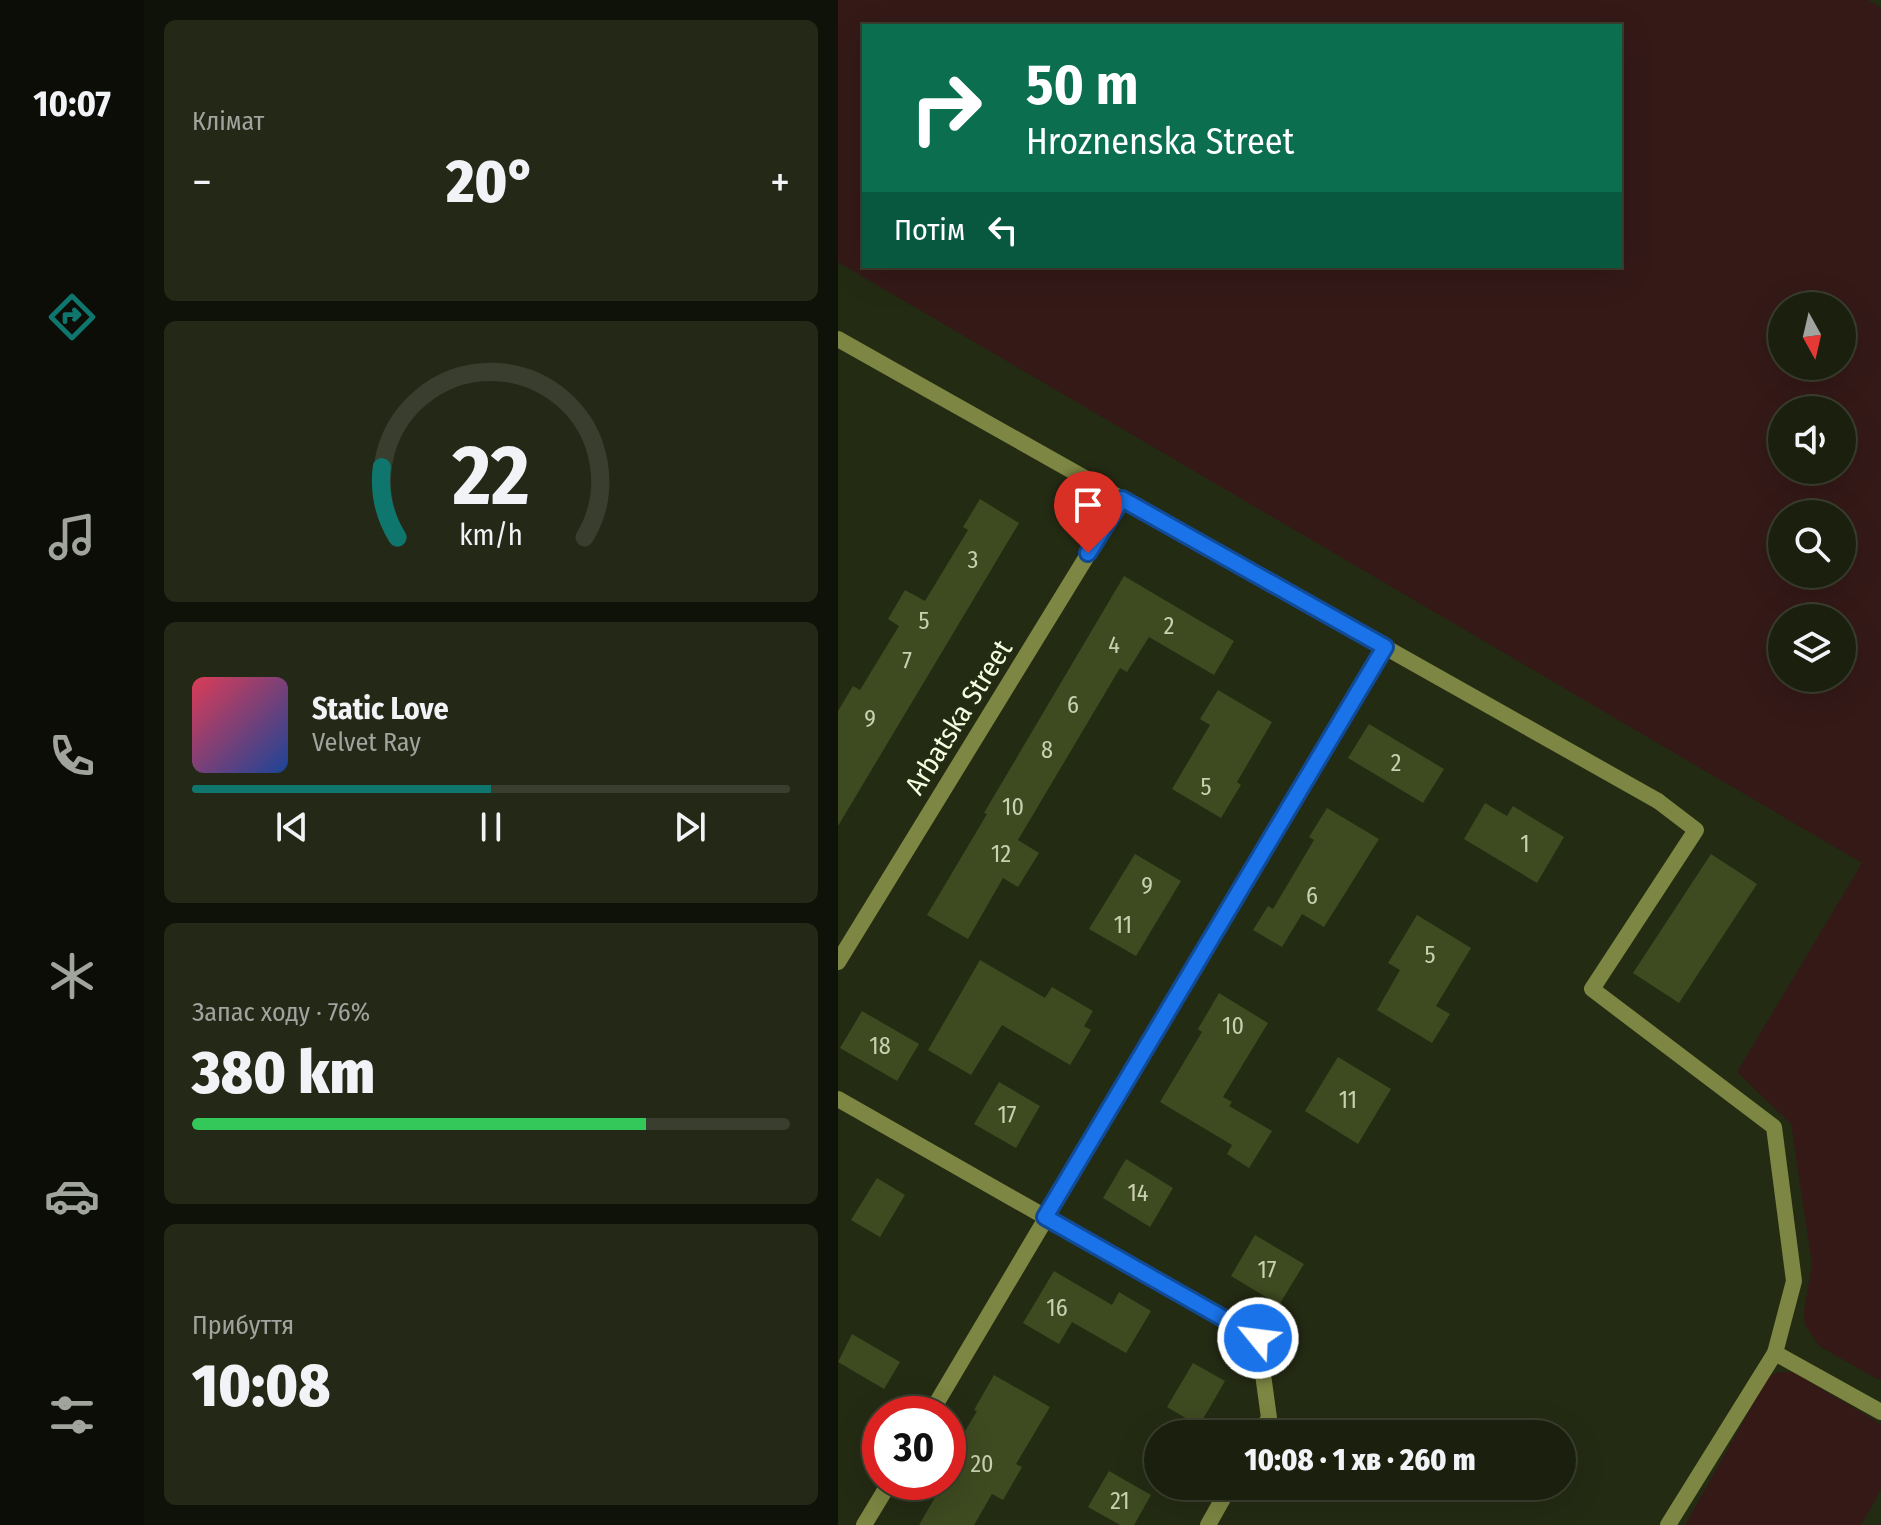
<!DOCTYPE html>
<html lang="uk">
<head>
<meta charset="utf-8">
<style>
  :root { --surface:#1b200e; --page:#242817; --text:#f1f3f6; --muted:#a0a39e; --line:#393e2e; --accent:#0f766e }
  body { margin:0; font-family:"Fira Sans Condensed",sans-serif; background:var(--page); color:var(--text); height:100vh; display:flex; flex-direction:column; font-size:30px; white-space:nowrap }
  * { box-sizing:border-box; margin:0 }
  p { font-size:26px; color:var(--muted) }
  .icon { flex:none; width:44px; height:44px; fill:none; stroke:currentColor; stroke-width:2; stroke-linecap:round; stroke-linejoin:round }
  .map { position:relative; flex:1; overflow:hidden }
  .side { display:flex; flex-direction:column; gap:20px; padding:20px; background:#0f1208; width:694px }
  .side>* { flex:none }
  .hud { position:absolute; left:24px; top:24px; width:760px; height:244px; border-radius:0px; box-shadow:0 8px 32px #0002,0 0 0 2px var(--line); background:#0b6e4f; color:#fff; overflow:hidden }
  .needle { width:52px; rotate:172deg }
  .tools { position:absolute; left:930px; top:292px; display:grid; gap:16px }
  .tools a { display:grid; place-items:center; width:88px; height:88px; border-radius:50%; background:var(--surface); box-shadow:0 8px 32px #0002,0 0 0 2px var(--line); font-size:40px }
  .speed { position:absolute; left:24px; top:1396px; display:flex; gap:16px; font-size:40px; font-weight:700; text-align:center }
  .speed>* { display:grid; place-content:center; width:104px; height:104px; border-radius:50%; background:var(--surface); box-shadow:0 8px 32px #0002,0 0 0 2px var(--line); line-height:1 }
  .speed .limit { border:12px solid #d22; background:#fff; color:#111 }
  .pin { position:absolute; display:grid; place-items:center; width:68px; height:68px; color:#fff; margin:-82px -34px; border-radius:50% 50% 50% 0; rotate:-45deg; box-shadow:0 0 8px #0007 }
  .pin .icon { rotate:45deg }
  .me { position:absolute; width:88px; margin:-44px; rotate:299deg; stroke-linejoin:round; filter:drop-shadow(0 0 6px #0008) }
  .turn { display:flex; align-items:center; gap:28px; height:168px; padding:0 32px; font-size:36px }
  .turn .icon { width:104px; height:104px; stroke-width:2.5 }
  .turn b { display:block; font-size:56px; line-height:68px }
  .then { display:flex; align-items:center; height:76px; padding:0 32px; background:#0003; gap:16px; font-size:30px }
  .big { font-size:60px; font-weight:800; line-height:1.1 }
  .side .widget { flex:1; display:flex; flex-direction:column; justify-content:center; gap:12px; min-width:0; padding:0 28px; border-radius:12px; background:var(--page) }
  .side .dial { align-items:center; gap:0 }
  .dial svg { height:208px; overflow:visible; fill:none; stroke:var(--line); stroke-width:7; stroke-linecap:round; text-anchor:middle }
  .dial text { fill:var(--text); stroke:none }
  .song { display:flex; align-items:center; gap:24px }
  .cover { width:96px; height:96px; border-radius:12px; background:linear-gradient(135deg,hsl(350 70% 55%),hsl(220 70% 35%)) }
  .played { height:8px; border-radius:4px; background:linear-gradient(90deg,var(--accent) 50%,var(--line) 50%) }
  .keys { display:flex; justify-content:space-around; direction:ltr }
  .heat { display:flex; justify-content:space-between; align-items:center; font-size:44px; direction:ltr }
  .charge { height:12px; border-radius:6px; background:linear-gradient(90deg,#34c759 76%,var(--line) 0) }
  .trip { position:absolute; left:306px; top:1420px; width:432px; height:80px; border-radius:40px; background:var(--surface); box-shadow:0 8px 32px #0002,0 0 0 2px var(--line); font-weight:800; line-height:80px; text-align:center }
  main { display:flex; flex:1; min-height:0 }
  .dock { display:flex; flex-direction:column; width:144px; justify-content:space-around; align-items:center; background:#0b0d06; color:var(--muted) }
  .dock .icon { width:56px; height:56px }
  .dock .active { color:var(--accent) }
  .dock b { font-size:36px; color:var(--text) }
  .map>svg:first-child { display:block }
  .green { fill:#341917; fill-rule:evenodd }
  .building { fill:#3e4a20 }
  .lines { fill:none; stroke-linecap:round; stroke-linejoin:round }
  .lane { stroke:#7d8642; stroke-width:16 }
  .street { stroke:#7d8642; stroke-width:16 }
  .route-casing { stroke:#114b97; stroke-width:20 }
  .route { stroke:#1a73e8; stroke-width:14 }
  .labels { text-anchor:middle; stroke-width:8; stroke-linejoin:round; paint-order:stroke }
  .number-label { font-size:24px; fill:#c8d0af }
  .street-label { font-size:28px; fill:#f6fddf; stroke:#242b13 }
</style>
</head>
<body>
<main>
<nav class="dock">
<b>10:07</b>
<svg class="icon active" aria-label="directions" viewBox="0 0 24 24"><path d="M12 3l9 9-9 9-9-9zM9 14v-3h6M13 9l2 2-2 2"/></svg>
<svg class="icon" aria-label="music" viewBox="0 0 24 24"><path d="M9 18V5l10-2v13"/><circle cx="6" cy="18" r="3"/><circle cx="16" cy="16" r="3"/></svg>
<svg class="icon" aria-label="phone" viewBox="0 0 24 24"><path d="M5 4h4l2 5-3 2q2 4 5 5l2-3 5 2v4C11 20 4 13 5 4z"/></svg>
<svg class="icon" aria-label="climate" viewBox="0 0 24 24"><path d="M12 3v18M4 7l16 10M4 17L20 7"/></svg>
<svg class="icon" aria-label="car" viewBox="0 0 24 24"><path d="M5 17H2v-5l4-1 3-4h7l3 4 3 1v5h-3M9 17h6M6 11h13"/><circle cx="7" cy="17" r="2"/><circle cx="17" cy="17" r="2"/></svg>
<svg class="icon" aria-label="filters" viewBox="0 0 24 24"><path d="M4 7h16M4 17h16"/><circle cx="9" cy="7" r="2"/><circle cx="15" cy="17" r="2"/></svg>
</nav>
<section class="side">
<div class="widget"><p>Клімат</p>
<div class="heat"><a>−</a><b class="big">20°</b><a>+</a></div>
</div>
<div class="widget dial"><svg viewBox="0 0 100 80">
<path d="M14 69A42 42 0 1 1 86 69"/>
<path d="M14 69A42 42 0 0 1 8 42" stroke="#0f766e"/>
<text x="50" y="56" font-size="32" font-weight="700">22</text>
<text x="50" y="72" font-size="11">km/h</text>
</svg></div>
<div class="widget">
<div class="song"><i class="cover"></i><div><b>Static Love</b><p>Velvet Ray</p></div></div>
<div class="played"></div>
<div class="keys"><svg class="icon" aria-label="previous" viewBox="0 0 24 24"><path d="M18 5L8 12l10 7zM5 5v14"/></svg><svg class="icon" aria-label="pause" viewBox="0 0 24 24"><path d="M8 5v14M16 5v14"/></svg><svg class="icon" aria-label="next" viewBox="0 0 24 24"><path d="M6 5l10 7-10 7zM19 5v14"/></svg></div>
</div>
<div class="widget"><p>Запас ходу · 76%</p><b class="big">380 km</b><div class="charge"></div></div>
<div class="widget"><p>Прибуття</p><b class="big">10:08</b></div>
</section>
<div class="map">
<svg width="1043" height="1525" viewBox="0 0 1043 1525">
  <rect width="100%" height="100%" fill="#242b13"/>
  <g class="green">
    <path d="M0 0H1030L1043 8V1381L981 1346 967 1325 966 1311 974 1264 953 1124 899 1072 1024 863 0 262ZM26 26H782V266H26ZM944 306H1004V366H944ZM944 410H1004V470H944ZM944 514H1004V574H944ZM944 618H1004V678H944Z"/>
    <path d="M942 1372H955L1043 1424V1490L1023 1525H847L931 1376Z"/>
  </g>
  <g class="building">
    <path d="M142 499 181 523 0 826V711L15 686 22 690 61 626 50 619 67 590 87 601 130 530 125 527Z"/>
    <path d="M286 576 396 641 376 675 311 637 289 672 282 668 180 840 201 853 180 887 165 878 130 939 89 915 149 814 146 813Z"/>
    <path d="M380 690 434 722 399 782 403 785 383 818 334 789 372 725 362 719Z"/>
    <path d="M531 724 606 769 585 803 510 758Z"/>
    <path d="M647 803 669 816 675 806 726 837 699 883 626 839Z"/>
    <path d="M489 808 541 839 486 927 464 914 444 947 415 930 430 906 435 909 476 840 471 837Z"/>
    <path d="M297 854 343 881 298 956 251 929Z"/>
    <path d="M873 854 919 884 841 1003 795 973Z"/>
    <path d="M579 915 633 948 598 1006 612 1014 594 1043 539 1010 562 970 550 963Z"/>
    <path d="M142 960 207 998 214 987 255 1011 246 1026 253 1030 232 1065 164 1025 133 1075 90 1050Z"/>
    <path d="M381 993 430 1023 385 1097 394 1102 391 1106 434 1131 411 1168 389 1154 394 1145 322 1102 364 1032 360 1029Z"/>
    <path d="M24 1011 81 1044 59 1081 2 1048Z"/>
    <path d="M500 1057 553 1089 520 1144 467 1111Z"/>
    <path d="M161 1082 202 1106 178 1148 136 1124Z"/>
    <path d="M288 1159 335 1188 312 1227 265 1198Z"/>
    <path d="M39 1178 67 1195 42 1237 13 1220Z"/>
    <path d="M417 1235 466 1264 441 1305 393 1276Z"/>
    <path d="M216 1271 274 1305 281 1292 313 1311 288 1353 234 1322 221 1344 185 1323Z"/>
    <path d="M14 1334 62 1362 46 1389 0 1362Z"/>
    <path d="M355 1363 387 1381 361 1426 329 1407Z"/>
    <path d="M156 1375 212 1407 178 1464 184 1467 165 1500 154 1494 136 1525H81L106 1482H110V1460L139 1411 136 1410Z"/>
    <path d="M271 1471 313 1495 296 1525H282L250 1507Z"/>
  </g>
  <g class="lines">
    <g class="lane">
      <path d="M820 801 858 830 754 989 936 1127 956 1281 937 1353 1043 1412"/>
      <path d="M830 1525 937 1353"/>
    </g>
    <g class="street">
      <path d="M0 339 820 801"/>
      <path d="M0 962 284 499"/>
      <path d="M0 1099 420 1338 431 1418 421 1434"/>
      <path d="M92 1414 547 647"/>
      <path d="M26 1525 52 1482"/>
      <path d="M370 1525 392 1486"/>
    </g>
  </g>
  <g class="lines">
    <defs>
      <path id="route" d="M250 553 284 499 547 647 207 1217 420 1338"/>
    </defs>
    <use href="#route" class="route-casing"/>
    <use href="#route" class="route"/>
  </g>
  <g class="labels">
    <g class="number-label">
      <text x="135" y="568">3</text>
      <text x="86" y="629">5</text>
      <text x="331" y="634">2</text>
      <text x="276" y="653">4</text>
      <text x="69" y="669">7</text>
      <text x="235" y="713">6</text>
      <text x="32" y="727">9</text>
      <text x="209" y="758">8</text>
      <text x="558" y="771">2</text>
      <text x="368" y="795">5</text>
      <text x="175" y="815">10</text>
      <text x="687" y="852">1</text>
      <text x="163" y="862">12</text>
      <text x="309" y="894">9</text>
      <text x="474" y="904">6</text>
      <text x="285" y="933">11</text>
      <text x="592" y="963">5</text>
      <text x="395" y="1034">10</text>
      <text x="42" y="1054">18</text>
      <text x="510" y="1108">11</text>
      <text x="169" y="1123">17</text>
      <text x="300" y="1201">14</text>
      <text x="429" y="1278">17</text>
      <text x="219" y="1316">16</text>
      <text x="144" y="1472">20</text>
      <text x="282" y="1509">21</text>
    </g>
    <g class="street-label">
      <text transform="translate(120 717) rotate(-58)" y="10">Arbatska Street</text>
    </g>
  </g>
</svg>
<div class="tools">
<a><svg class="needle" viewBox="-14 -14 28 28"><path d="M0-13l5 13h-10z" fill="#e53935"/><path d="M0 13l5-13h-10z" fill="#a0a39e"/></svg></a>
<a><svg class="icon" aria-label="sound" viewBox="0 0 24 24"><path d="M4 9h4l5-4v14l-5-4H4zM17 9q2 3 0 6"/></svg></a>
<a><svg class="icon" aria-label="search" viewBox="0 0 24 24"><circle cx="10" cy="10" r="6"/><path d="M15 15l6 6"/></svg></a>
<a><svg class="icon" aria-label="layers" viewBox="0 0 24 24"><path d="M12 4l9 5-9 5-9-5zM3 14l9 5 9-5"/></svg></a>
</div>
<div class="speed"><div class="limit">30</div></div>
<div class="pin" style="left:250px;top:553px;background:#d93025"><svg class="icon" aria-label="arrive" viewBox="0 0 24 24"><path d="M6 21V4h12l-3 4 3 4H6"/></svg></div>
<svg class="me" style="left:420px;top:1338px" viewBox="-20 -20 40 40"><circle r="17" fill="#1a73e8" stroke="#fff" stroke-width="3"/><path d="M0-11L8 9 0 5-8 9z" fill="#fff"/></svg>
<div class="trip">10:08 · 1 хв · 260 m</div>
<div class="hud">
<div class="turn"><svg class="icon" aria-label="right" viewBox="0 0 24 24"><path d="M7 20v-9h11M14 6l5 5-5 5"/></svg><div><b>50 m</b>Hroznenska Street</div></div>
<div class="then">Потім<svg class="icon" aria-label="left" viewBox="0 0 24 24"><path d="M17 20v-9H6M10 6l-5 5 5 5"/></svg></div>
</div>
</div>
</main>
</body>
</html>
